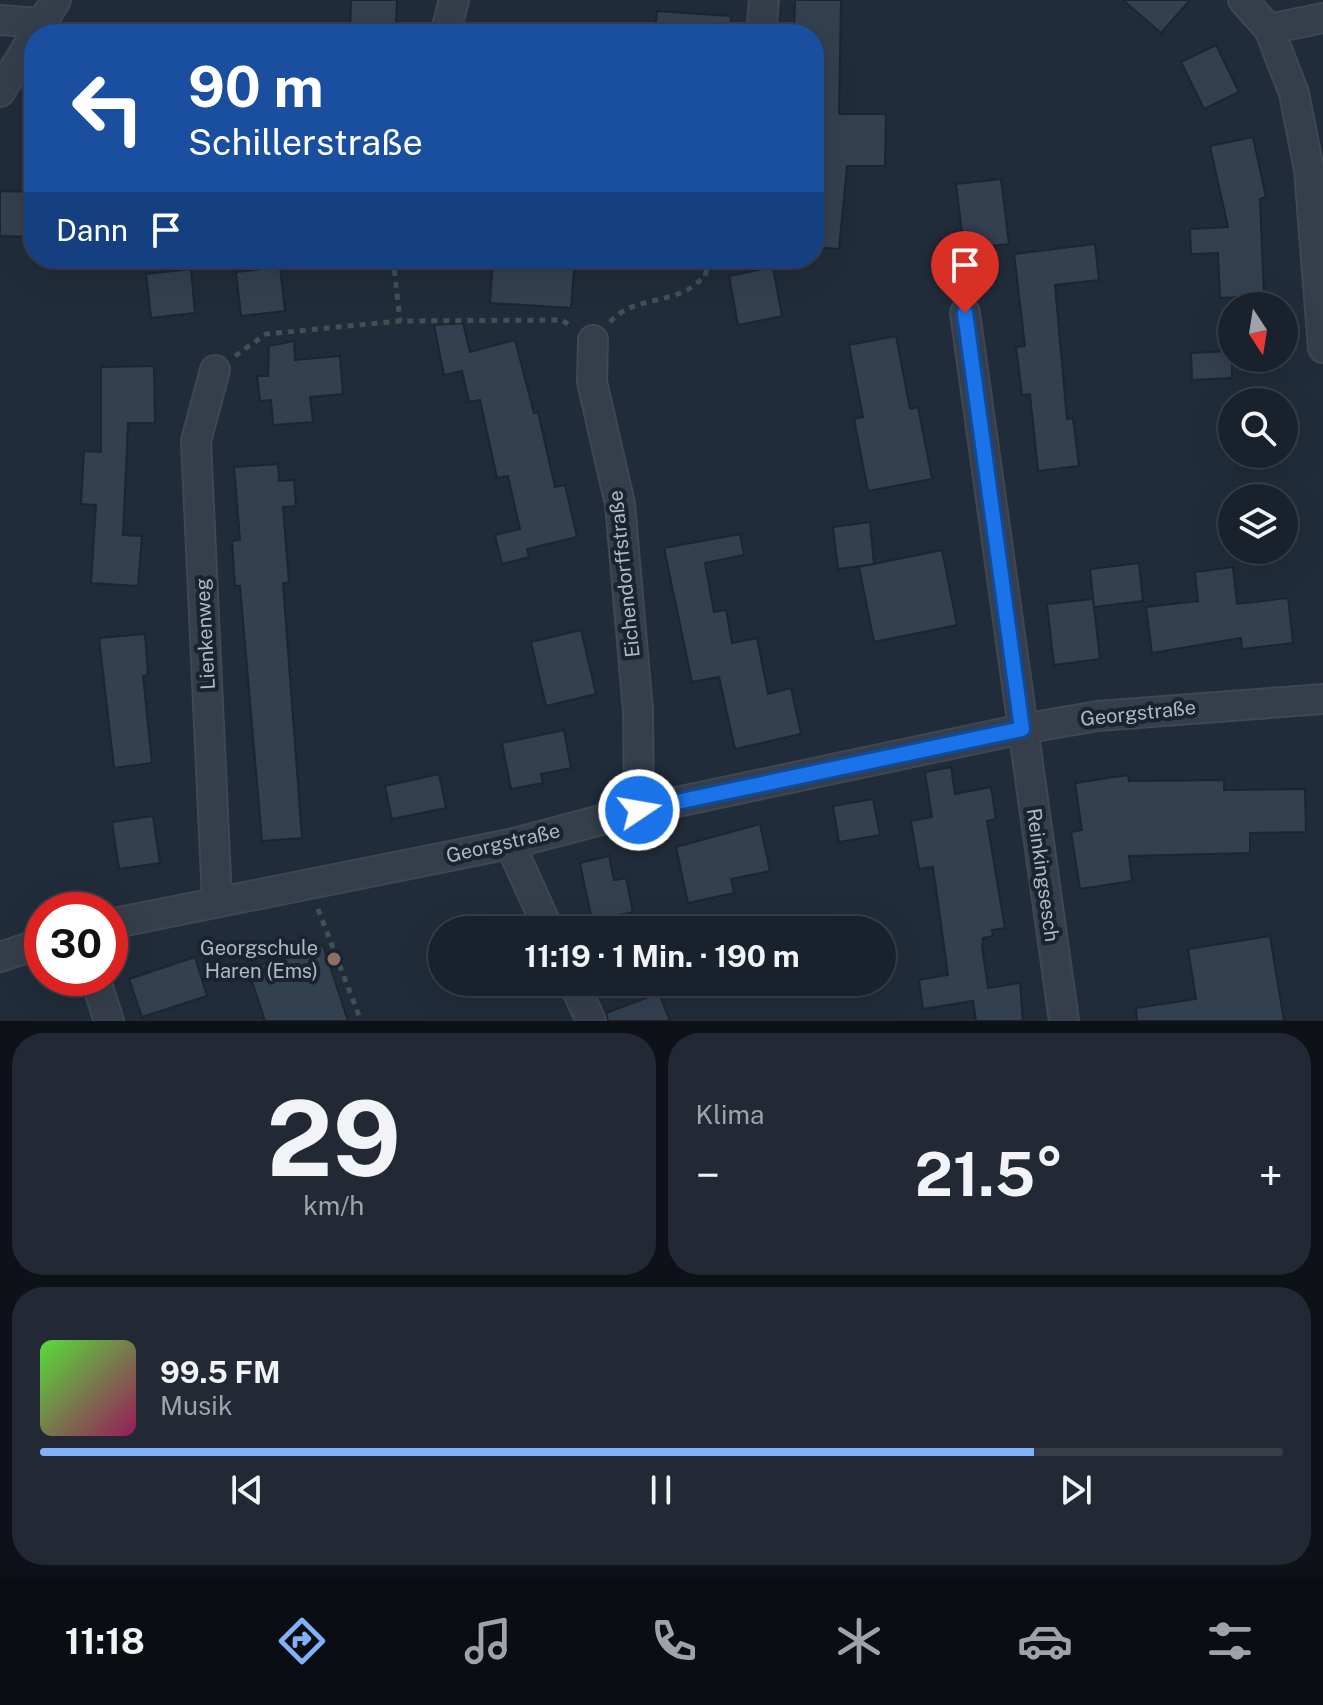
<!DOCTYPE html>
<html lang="de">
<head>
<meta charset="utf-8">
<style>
  :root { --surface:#19212c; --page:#222934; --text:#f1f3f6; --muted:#9fa3a9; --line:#373e48; --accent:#81b2f9 }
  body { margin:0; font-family:"Public Sans",sans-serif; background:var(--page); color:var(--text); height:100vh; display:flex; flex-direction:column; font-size:30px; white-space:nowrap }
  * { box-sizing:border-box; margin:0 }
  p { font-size:26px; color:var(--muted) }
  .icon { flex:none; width:44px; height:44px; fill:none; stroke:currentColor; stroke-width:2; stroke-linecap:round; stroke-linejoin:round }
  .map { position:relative; height:1021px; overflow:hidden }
  .details { display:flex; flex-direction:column; gap:12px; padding:12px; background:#0e1218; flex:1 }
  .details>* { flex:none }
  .top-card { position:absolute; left:24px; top:24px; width:800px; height:244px; border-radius:32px; box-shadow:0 8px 32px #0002,0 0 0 2px var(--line); background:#1a4fa0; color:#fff; overflow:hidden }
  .needle { width:52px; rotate:168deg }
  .controls { position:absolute; left:1218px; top:292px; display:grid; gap:16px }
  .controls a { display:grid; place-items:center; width:80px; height:80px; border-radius:50%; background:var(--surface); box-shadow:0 8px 32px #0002,0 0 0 2px var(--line); font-size:40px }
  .speed { position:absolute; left:24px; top:892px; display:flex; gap:16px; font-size:40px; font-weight:700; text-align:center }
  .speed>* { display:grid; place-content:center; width:104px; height:104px; border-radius:50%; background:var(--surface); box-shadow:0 8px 32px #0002,0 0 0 2px var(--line); line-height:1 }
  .speed .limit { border:12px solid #d22; background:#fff; color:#111 }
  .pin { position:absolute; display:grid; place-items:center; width:68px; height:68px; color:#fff; margin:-82px -34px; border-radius:50% 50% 50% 0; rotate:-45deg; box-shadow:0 0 8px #0007 }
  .pin .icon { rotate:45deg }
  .me { position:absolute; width:88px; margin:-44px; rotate:78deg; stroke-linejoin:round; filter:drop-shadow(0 0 6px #0008) }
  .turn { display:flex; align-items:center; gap:28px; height:168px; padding:0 32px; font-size:36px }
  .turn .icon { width:104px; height:104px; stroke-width:2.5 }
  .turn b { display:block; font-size:56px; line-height:68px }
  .then { display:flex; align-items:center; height:76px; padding:0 32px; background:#0003; gap:16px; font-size:30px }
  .big { font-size:60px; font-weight:700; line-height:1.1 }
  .details .tile { flex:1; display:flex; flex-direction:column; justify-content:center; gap:12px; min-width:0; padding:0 28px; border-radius:32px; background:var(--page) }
  .details .dial { align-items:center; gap:0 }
  .dial b { font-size:104px; line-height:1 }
  .song { display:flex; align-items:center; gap:24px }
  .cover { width:96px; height:96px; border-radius:12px; background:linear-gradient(135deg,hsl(110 70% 55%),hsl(330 70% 35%)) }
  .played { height:8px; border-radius:4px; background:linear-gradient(90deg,var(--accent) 80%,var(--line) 80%) }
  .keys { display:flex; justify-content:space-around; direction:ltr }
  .heat { display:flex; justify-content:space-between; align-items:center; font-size:44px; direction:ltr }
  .details .tiles { flex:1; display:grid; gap:12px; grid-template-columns:1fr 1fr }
  .tile:last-child { grid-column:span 2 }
  .trip { position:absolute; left:428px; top:916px; width:468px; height:80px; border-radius:40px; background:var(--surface); box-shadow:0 8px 32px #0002,0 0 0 2px var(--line); font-weight:700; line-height:80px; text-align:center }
  .tabs { display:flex; height:128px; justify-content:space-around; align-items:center; background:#0a0d12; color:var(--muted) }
  .tabs .icon { width:56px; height:56px }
  .tabs .on { color:var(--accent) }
  .tabs b { font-size:36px; color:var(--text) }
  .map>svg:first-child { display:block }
  .building { fill:#334050; stroke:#1c2531; stroke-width:2 }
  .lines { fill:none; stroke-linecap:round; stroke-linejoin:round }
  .minor-casing { stroke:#3e4753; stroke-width:32 }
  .path { stroke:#3c5253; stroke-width:5; stroke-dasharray:6 6; stroke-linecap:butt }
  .minor { stroke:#353e4a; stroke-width:28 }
  .route-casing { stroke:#114b97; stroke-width:20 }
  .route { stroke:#1a73e8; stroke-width:14 }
  .education-dot { fill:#8d6e63; stroke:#1a232f; stroke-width:3 }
  .labels { text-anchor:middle; stroke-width:8; stroke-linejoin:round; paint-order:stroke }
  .street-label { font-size:20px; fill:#afb9c6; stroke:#1a232f }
  .poi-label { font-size:20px; fill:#afb9c6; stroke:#1a232f; text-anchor:end }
</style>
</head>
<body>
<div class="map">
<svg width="1323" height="1021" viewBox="0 0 1323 1021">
  <rect width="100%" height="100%" fill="#212c3a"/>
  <g class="building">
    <path d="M351 0H397L396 34H350Z"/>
    <path d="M795 0H841L839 114H886L885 166H847L839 249 814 247V34H794Z"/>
    <path d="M1123 0H1190L1161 33Z"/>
    <path d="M657 11 731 16V34H655Z"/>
    <path d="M1216 45 1239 92 1204 109 1181 62Z"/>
    <path d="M1253 137 1266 197 1260 199 1264 296 1220 298 1218 253 1191 254 1190 229 1228 227 1210 146Z"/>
    <path d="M1001 179 1009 244 964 249 956 184Z"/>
    <path d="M0 191 34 192V237L0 236Z"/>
    <path d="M1095 244 1099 280 1055 285 1067 419 1073 418 1079 466 1038 471 1030 394 1022 395 1016 347 1025 346 1014 254Z"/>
    <path d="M493 258H575L571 308 490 303Z"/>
    <path d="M280 267 285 311 241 316 236 272Z"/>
    <path d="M773 267 782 316 738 325 729 276Z"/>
    <path d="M191 269 195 313 151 318 146 274Z"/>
    <path d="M463 323 470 352 515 340 534 413 538 412 555 487 565 485 577 537 527 549 529 557 502 564 495 535 520 529 508 476 497 478 480 400 469 402 462 371 444 375 434 325Z"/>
    <path d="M896 336 910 409 918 407 932 479 868 491 854 419 863 417 849 345Z"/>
    <path d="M294 341 295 360 340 356 343 394 310 397 313 422 273 425 271 400 260 401 257 376H268L269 346Z"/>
    <path d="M1232 351V378L1192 380 1191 353Z"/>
    <path d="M154 366 155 423H128L123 535 142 536 138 586 91 583 96 505 81 504 84 451 101 452V367Z"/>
    <path d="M278 464 279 481 294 480 296 506 283 507 289 582 283 583 302 838 262 841 240 586H235L232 541 240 540 234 467Z"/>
    <path d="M870 522 874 564 942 550 957 625 874 642 859 567 874 564 838 569 833 527Z"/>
    <path d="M740 534 744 555 705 563 714 612 726 610 732 643 757 638 768 694 791 688 801 734 735 749 719 677 692 682 664 548Z"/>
    <path d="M1139 563 1143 601 1094 607 1090 569Z"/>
    <path d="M1233 567 1237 604 1288 598 1293 643 1242 649 1241 638 1152 653 1146 607 1198 601 1195 572Z"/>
    <path d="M1093 599 1100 659 1054 665 1047 604Z"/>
    <path d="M581 630 596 694 546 706 531 642Z"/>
    <path d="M145 634 148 675 143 676 152 763 114 768 99 638Z"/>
    <path d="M564 730 571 768 541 774 543 783 511 789 502 743Z"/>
    <path d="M951 767 955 794 991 787 996 819 987 821 1005 928 992 930 993 936 983 938 982 946 988 988 1020 983 1023 1021H976L973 1001 923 1009 919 980 948 975 933 867 919 869 911 821 932 817 925 772Z"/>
    <path d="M439 774 446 808 392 819 385 786Z"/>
    <path d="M1128 775 1129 781 1224 780V790L1305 789 1306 832 1250 833V853L1129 856 1132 881 1080 889 1071 832 1082 830 1075 783Z"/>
    <path d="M873 799 880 835 839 842 833 806Z"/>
    <path d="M153 816 160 863 119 869 112 822Z"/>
    <path d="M760 824 770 871 731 879 734 893 688 903 676 847Z"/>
    <path d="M609 856 614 880 626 878 633 912 592 921 580 863Z"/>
    <path d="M1270 936 1284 1021H1137L1136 1008 1196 999 1188 949Z"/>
    <path d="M323 945 348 1021H265L248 969Z"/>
    <path d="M195 957 207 996 142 1017 129 979Z"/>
    <path d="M659 993 670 1021H608L606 1013Z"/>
  </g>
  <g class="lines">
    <defs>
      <g id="minor">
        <path d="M1243 0 1269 29 1294 93 1309 170 1323 348"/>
        <path d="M0 20 40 23"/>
        <path d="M1269 29 1323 18"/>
        <path d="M445 34 454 0"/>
        <path d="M761 34 764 0"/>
        <path d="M0 92 56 0"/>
        <path d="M965 313 1064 1021"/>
        <path d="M593 340 592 382 620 504 638 711 639 810"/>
        <path d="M215 370 196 441 217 900"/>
        <path d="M510 844 549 930"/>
        <path d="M110 924 510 844 639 810 1022 729 1098 716 1323 699"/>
        <path d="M0 957 42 943"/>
        <path d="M95 978 109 1021"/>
        <path d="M573 982 591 1021"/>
      </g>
    </defs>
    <use href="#minor" class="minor-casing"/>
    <g class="path">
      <path d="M393 258 400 321"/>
      <path d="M610 322C630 300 658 303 683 292 691 289 698 282 705 277L709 258"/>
      <path d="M235 356 266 334 400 321 562 320 572 327"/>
      <path d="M318 909 361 1021"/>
    </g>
    <use href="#minor" class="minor"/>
  </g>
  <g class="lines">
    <defs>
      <path id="route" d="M639 810 1022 729 965 313"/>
    </defs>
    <use href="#route" class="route-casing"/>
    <use href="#route" class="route"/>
  </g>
  <circle class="education-dot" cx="334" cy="959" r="8"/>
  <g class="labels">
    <g class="street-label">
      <text transform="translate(624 574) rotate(-96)" y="7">Eichendorffstraße</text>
      <text transform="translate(205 634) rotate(-93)" y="7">Lienkenweg</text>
      <text transform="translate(1138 713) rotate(-6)" y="7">Georgstraße</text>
      <text transform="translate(503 843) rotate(-13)" y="7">Georgstraße</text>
      <text transform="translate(1043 875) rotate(82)" y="7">Reinkingsesch</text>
    </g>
    <g class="poi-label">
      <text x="318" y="955">Georgschule<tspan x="318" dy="23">Haren (Ems)</tspan></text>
    </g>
  </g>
</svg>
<div class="controls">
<a><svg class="needle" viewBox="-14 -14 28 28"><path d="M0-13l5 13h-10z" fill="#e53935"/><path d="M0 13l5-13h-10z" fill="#9fa3a9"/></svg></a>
<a><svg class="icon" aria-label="search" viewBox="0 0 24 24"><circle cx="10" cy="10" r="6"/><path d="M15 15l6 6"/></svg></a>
<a><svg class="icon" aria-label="layers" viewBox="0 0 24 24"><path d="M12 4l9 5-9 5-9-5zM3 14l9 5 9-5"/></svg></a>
</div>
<div class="speed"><div class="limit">30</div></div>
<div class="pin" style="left:965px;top:313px;background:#d93025"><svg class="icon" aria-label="arrive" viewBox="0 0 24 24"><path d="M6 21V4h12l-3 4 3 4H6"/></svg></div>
<svg class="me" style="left:639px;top:810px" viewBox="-20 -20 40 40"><circle r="17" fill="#1a73e8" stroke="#fff" stroke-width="3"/><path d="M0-11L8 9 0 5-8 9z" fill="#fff"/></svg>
<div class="trip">11:19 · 1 Min. · 190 m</div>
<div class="top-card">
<div class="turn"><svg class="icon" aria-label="left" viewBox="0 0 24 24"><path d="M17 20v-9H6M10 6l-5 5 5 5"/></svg><div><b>90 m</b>Schillerstraße</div></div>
<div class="then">Dann<svg class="icon" aria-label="arrive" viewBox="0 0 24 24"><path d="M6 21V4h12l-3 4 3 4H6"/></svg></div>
</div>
</div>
<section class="details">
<div class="tiles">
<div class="tile dial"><b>29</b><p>km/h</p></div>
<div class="tile"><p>Klima</p>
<div class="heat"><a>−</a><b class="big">21.5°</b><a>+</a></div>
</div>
<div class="tile">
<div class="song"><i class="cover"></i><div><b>99.5 FM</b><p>Musik</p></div></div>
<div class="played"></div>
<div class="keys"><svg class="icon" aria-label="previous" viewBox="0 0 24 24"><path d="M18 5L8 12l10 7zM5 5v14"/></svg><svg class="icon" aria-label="pause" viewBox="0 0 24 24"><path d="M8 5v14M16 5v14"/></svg><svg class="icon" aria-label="next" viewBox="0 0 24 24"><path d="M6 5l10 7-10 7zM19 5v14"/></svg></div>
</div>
</div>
</section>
<nav class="tabs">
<b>11:18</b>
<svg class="icon on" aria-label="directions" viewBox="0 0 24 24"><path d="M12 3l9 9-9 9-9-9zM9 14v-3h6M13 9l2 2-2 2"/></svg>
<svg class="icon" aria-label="music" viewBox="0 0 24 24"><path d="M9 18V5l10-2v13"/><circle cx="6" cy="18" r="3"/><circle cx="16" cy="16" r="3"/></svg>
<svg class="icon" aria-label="phone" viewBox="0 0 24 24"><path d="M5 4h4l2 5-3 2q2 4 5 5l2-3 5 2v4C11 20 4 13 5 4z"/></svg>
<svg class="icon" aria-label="climate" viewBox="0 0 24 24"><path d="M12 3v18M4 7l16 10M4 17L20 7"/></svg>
<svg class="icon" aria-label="car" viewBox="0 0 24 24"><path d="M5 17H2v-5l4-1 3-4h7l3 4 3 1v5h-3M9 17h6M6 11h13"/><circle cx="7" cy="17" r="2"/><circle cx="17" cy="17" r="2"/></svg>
<svg class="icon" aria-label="filters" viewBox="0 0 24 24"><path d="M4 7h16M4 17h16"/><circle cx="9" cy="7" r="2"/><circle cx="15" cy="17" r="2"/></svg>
</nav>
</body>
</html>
